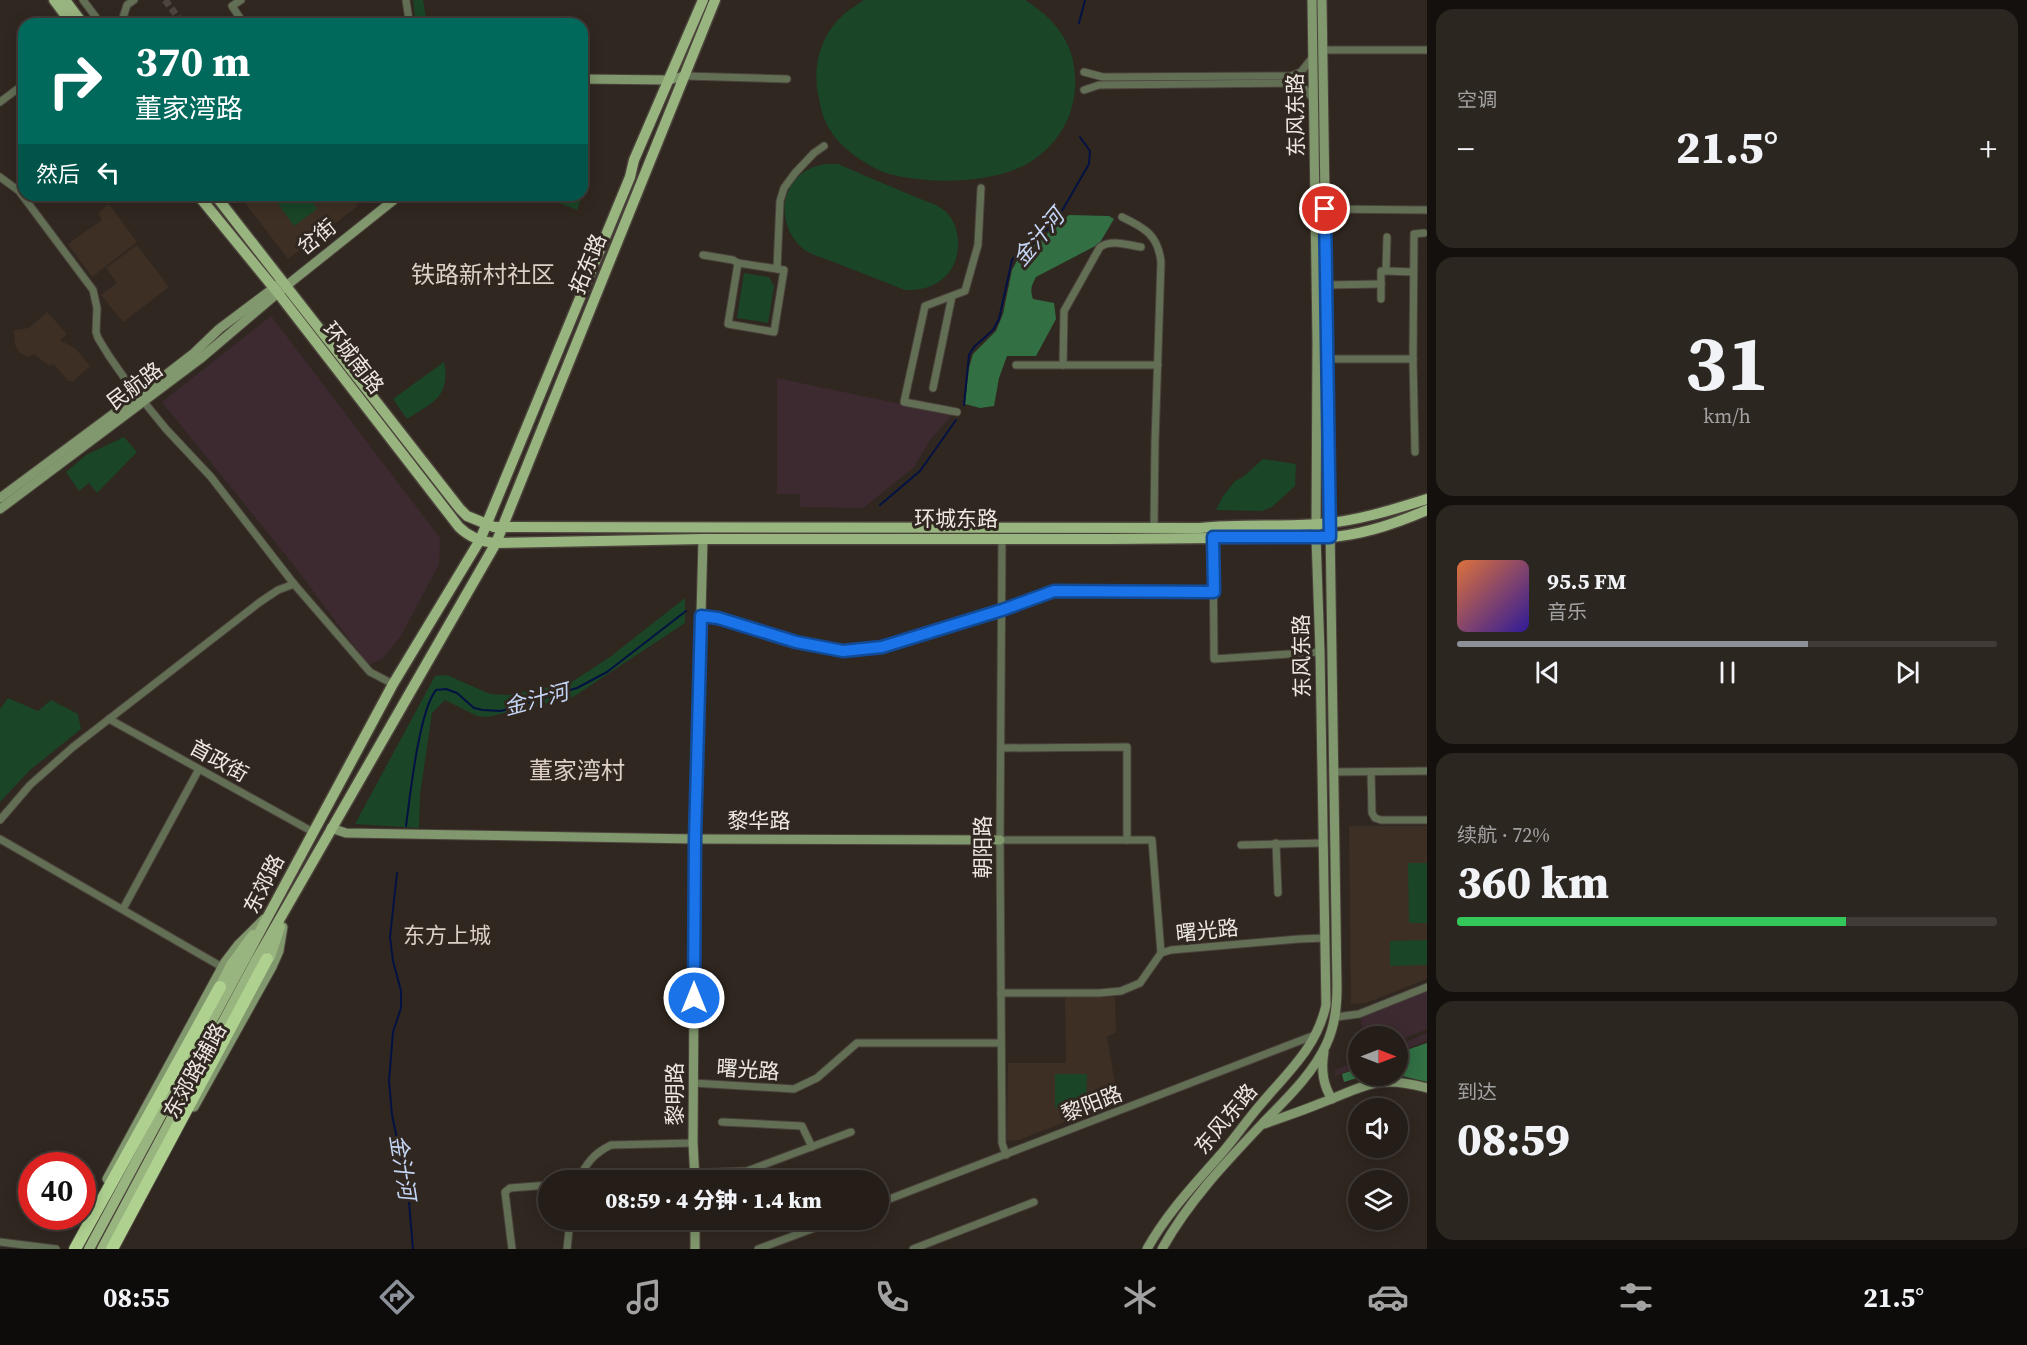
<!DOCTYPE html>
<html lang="zh">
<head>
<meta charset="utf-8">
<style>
  :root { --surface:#241d18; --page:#2c2621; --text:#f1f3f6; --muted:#a3a2a2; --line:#413b37; --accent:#8c9099 }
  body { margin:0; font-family:"Source Serif 4","Noto Sans SC",serif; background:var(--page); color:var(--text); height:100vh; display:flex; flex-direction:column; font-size:22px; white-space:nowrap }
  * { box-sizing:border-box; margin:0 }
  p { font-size:20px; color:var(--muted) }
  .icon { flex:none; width:33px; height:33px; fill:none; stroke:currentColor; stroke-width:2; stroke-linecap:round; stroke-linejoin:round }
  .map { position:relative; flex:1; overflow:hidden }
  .panel { display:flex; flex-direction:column; gap:9px; padding:9px; background:#14100d; width:600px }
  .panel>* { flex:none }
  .hud { position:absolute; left:18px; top:18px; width:570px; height:183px; border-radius:18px; box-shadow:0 3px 15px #0003,0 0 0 2px var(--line); background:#00695c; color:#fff; overflow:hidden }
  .needle { width:39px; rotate:90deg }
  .tools { position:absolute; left:1348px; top:1026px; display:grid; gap:12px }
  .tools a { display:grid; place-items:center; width:60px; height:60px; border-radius:50%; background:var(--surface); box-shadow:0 3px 15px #0003,0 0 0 2px var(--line); font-size:30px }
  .speed { position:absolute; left:18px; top:1152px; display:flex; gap:12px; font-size:30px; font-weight:700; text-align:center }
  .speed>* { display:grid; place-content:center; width:78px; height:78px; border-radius:50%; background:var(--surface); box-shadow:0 3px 15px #0003,0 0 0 2px var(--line); line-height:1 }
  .speed .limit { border:9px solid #d22; background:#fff; color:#111 }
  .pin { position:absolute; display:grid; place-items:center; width:51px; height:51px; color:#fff; margin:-26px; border:3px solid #fff; border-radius:50%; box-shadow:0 2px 6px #0007 }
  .me { position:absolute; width:66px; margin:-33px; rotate:0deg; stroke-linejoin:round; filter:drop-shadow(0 0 4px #0008) }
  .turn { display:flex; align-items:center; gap:21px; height:126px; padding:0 18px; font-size:27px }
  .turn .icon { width:78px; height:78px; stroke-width:2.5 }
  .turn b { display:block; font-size:42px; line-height:51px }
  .then { display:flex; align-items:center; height:57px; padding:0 18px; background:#0003; gap:12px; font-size:22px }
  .big { font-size:45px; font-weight:800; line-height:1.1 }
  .panel .tile { flex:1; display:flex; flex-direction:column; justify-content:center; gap:9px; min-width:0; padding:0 21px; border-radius:18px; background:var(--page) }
  .panel .dial { align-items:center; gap:0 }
  .dial b { font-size:78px; line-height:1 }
  .song { display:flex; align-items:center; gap:18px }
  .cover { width:72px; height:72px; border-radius:9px; background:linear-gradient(135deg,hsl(20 70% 55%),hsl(250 70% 35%)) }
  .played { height:6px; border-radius:3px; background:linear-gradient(90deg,var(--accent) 65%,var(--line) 65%) }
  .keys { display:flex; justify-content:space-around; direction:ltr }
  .heat { display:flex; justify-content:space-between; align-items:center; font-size:33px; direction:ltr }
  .charge { height:9px; border-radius:4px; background:linear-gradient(90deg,#34c759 72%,var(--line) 0) }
  .trip { position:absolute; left:538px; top:1170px; width:351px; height:60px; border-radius:30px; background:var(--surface); box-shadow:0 3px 15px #0003,0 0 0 2px var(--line); font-weight:800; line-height:60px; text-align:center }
  .tab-bar { display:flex; height:96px; justify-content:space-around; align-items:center; background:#0e0c0a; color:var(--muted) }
  .tab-bar .icon { width:42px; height:42px }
  .tab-bar .current { color:var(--accent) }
  .tab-bar b { font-size:27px; color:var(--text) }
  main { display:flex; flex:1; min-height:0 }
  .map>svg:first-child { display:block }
  .commercial { fill:#3d2a31 }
  .built { fill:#3d2f24 }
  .green { fill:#1a4527 }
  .forest { fill:#327044 }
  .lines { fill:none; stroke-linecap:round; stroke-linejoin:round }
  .stream { stroke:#031243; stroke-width:2 }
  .street-tunnel { stroke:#4c443d; stroke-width:7; stroke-dasharray:7 3.5; stroke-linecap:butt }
  .street-casing { stroke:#4a423b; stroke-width:9 }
  .secondary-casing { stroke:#4a423b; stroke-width:11 }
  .primary-casing { stroke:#4a423b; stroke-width:13 }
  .highway-casing { stroke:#4a423b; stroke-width:14 }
  .street { stroke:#626f55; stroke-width:7 }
  .secondary { stroke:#81976d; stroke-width:9 }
  .primary { stroke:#99b57f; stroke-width:10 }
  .highway { stroke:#afd190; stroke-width:12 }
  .route-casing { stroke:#114b97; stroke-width:15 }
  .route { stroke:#1a73e8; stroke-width:10 }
  .labels { text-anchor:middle; stroke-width:6; stroke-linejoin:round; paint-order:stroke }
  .street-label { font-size:21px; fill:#ede7e2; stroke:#302720 }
  .water-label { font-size:22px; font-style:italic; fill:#c4d5f6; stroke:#302720 }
  .neighbourhood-label { font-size:22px; fill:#dcd0c6; stroke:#302720 }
  .quarter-label { font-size:24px; fill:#dcd0c6; stroke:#302720 }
</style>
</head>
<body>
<main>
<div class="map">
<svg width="1427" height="1249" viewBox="0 0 1427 1249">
  <rect width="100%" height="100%" fill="#302720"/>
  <g class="commercial">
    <path d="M271 316 440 538 439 564 401 636 382 659 368 665 293 564 162 402Z"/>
    <path d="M777 378 952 415 930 440 914 467 863 508 800 507V494H777Z"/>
    <path d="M1427 991V1029L1398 1041V1036H1373L1362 1028 1361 1017Z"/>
    <path d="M1427 1033V1041L1398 1052V1045Z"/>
    <path d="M1359 1060V1067L1335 1076V1070Z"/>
  </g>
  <g class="built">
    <path d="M239 195H349L358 206 288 259Z"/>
    <path d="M109 204 137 242 92 277 68 244 102 220 98 213Z"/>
    <path d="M137 245 169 287 123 322 101 295 117 283 106 268Z"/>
    <path d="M47 312 67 334 60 340 76 349 90 366 73 381H68L54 364 49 366 34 354 28 357 19 352 15 345 14 330 29 328Z"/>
    <path d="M1349 826H1427V979L1366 1003 1351 1004Z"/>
    <path d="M1065 997H1115L1116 1032 1107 1037 1118 1101 1019 1140 1007 1141 1008 1063H1066Z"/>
  </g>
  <g class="green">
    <path d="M413 0H423L427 24H416Z"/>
    <path d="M864 0H1025C1053 17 1074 42 1075 76 1077 109 1063 138 1036 158 1000 185 927 185 886 173 870 168 841 148 832 133 825 123 821 111 819 99 812 70 819 37 842 16 848 10 857 5 864 0Z"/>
    <path d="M825 164H838C862 174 886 185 911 195 921 200 936 203 945 211 961 225 962 254 950 271 939 286 922 291 905 290 882 281 859 272 836 263 827 259 815 256 806 251 788 239 780 213 787 194 793 177 807 167 825 164Z"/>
    <path d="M583 194 577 210 549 199 551 195Z"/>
    <path d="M272 195H308L317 209 294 226Z"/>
    <path d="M744 273 769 277 774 286 768 323 737 318Z"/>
    <path d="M444 362C451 397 432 403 407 419L393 399Z"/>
    <path d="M124 437 137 452 97 493 89 483 79 491 66 472 86 455Z"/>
    <path d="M1263 459 1296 464 1295 486 1272 507 1262 511 1216 510 1223 496 1235 481 1243 477Z"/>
    <path d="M685 598V623L573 697 488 717 477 716 445 700 432 713 420 795 419 828 355 824 435 676 447 675 490 694 509 695 570 683 610 657Z"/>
    <path d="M8 698 38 711 51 700 78 714 81 729 30 770 0 802V709Z"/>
    <path d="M1408 863H1427V923H1409Z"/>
    <path d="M1427 940V965L1390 966V941Z"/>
    <path d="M1055 1074H1087L1086 1109 1055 1108Z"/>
  </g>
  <g class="forest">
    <path d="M1069 215 1109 216 1114 219 1099 244 1036 277C1031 286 1030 290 1033 299L1054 303 1056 319 1036 356H1007L999 378 994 406 980 408 965 404 969 368 973 354 996 331 1003 314 1012 270 1018 259Z"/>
    <path d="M1427 1043V1082L1398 1075V1053Z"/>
    <path d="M1359 1068V1076H1364L1344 1082 1342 1074Z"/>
  </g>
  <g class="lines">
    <g class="stream">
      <path d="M1079 23 1085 0"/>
      <path d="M964 405 969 355 974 347 993 330 999 319 1012 260 1017 253 1035 242 1059 216 1089 164 1090 151 1080 137"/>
      <path d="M880 505 920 471 956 420"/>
      <path d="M406 826C410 796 419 711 436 690L446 689 457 693 474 708 483 710 501 711 577 688 607 672 686 611"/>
      <path d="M397 873 390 937 393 961 401 991V1008L393 1032 389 1081 392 1115 408 1190 413 1249"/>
    </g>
    <path class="street-tunnel" d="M165 0 183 24"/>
    <defs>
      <g id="street">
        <path d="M83 0 101 24"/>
        <path d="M241 0 232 6 244 24"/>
        <path d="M121 24 127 5 134 0"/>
        <path d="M394 24 409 20 406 0"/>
        <path d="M1323 50H1427"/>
        <path d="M1084 72 1103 77 1291 76 1301 72 1312 58"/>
        <path d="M684 76 787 79"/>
        <path d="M1084 90 1099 85 1292 83 1305 89 1313 99"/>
        <path d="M0 102 24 84"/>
        <path d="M0 177 19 191 93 290 97 308 96 332 98 338 109 356 137 396"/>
        <path d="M1325 209 1427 210"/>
        <path d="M1122 217C1145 228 1158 235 1161 262L1155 442 1154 528"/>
        <path d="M703 255 733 260 738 263"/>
        <path d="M738 263 784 270 774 332 728 324Z"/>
        <path d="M777 269 780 201 784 188 795 173 814 153 824 146"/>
        <path d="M1386 271 1413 272"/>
        <path d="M1326 285 1381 284"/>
        <path d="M1381 299V271H1386L1387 237"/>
        <path d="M1327 359H1413L1414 234 1424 233"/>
        <path d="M1413 359 1415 452"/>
        <path d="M1016 365H1158"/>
        <path d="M1063 365 1064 311 1100 247C1111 239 1128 245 1141 247"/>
        <path d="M933 388 952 296"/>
        <path d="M144 402 166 429 211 477 294 584"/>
        <path d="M957 412 904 402 925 306 965 291 978 245 981 188"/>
        <path d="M1213 537 1214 659 1320 652"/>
        <path d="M1002 539 1000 840 1002 1143 1006 1155"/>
        <path d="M701 616 718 618 796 642 843 651 882 647 1002 610 1054 591 1213 592"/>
        <path d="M109 719 313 832"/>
        <path d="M1001 748 1127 747V840"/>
        <path d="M1333 772 1427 771"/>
        <path d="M1371 772 1372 813 1375 818 1381 820H1427"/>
        <path d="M0 820 30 785 73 747 260 602 278 590 294 584 370 672 393 684"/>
        <path d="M0 839 222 967"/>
        <path d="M1000 840H1152L1161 953"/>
        <path d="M1276 843 1278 893"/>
        <path d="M1241 845 1323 843"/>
        <path d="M123 909 199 769"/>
        <path d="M1001 993H1099L1121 991 1140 983 1161 953 1171 950 1299 939 1325 938"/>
        <path d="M1336 1017 1359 1014 1427 987"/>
        <path d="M693 1083 794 1089 817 1078 857 1043H1001"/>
        <path d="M722 1122 802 1126 812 1147"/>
        <path d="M695 1173 747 1171 851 1132"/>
        <path d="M578 1180C586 1164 594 1153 611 1145L693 1143"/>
        <path d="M879 1203 1315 1035"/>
        <path d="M0 1242 56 1249"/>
        <path d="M512 1249 505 1192 510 1188 549 1185"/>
        <path d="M567 1249 570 1220"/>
        <path d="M758 1249 836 1220"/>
        <path d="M913 1249 1034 1202"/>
      </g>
      <g id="secondary">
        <path d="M582 79 669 80 684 76"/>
        <path d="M0 498 159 380 194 353 219 329 279 284"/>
        <path d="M0 509 200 359 286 286 400 195"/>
        <path d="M331 828 346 833 695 839 1000 840"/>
        <path d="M1324 1052C1321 1069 1322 1084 1332 1099"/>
        <path d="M194 1107 272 967 279 951 283 927"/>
        <path d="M1264 1124C1283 1117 1302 1111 1321 1103 1366 1086 1376 1074 1427 1088"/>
        <path d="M107 1179 225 962 238 945 264 919"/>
        <path d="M695 1180 693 1143 695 839 703 539"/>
        <path d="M695 1249V1220"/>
        <path d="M1147 1249C1167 1213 1194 1185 1221 1154 1235 1138 1247 1120 1261 1104 1288 1072 1317 1047 1326 1005L1320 652 1316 537 1317 341 1312 0"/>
        <path d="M1162 1249C1188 1202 1225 1163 1262 1124 1285 1100 1312 1075 1326 1045 1335 1026 1337 1008 1337 987L1322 0"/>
      </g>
      <g id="primary">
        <path d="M54 0 72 24"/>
        <path d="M65 0 83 24"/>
        <path d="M198 195 278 293 459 527C470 538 482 542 496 543L703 539H1110L1330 537C1363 535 1397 523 1427 510"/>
        <path d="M215 195 460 509 467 516 494 527 1200 528C1240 524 1280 527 1320 524 1357 521 1392 510 1427 499"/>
        <path d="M267 959 270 957 280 927"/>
        <path d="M220 987 231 965 253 935"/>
        <path d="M89 1249 393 684 480 540 630 177 634 160 703 0"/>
        <path d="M102 1249 255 962 496 543 715 0"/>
      </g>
      <g id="highway">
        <path d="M75 1249 220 987"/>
        <path d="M112 1249 267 959"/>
      </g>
    </defs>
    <use href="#street" class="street-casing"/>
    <use href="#secondary" class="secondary-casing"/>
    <use href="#primary" class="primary-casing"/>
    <use href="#highway" class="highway-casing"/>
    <use href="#street" class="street"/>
    <use href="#secondary" class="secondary"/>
    <use href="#primary" class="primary"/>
    <use href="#highway" class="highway"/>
  </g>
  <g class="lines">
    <defs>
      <path id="route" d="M694 998 695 839 701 616 718 618 796 642 843 651 882 647 1002 610 1054 591 1214 592 1213 537H1330L1325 209"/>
    </defs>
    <use href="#route" class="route-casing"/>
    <use href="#route" class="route"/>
  </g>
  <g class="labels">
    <g class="street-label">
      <text transform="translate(1296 115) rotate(-91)" y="7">东风东路</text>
      <text transform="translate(317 237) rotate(-39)" y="7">岔街</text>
      <text transform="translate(588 264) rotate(-68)" y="7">拓东路</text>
      <text transform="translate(353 358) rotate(52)" y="7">环城南路</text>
      <text transform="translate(135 386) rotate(-37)" y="7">民航路</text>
      <text x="956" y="526">环城东路</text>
      <text transform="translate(1302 656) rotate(-91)" y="7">东风东路</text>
      <text transform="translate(219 761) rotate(29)" y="7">首政街</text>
      <text x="759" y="828">黎华路</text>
      <text transform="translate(983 847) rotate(-90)" y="7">朝阳路</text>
      <text transform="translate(264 884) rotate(-63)" y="7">东郊路</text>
      <text transform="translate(1207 931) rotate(-6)" y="7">曙光路</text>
      <text transform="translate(748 1070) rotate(4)" y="7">曙光路</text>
      <text transform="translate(195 1071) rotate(-61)" y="7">东郊路辅路</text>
      <text transform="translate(675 1094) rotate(-90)" y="7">黎明路</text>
      <text transform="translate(1092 1104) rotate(-21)" y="7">黎阳路</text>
      <text transform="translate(1226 1119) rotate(-50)" y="7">东风东路</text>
    </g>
    <g class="water-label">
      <text transform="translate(1038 237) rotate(-50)" y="8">金汁河</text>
      <text transform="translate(536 699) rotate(-15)" y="8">金汁河</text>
      <text transform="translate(403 1167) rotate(81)" y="8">金汁河</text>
    </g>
    <g class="neighbourhood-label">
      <text x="447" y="943">东方上城</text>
    </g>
    <g class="quarter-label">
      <text x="483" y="283">铁路新村社区</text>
      <text x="577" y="779">董家湾村</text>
    </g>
  </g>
</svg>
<div class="tools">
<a><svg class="needle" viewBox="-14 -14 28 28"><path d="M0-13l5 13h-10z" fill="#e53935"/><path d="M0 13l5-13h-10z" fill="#a3a2a2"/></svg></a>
<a><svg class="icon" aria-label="sound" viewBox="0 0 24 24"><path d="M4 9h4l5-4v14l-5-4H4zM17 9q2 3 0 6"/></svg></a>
<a><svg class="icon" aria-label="layers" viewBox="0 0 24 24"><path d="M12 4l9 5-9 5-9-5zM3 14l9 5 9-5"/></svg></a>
</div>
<div class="speed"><div class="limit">40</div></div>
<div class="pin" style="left:1325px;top:209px;background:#d93025"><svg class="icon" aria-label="arrive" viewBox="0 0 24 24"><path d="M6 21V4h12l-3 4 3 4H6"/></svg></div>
<svg class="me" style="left:694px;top:998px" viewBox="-20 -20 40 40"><circle r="17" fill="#1a73e8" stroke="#fff" stroke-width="3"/><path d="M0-11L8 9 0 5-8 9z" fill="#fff"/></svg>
<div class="trip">08:59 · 4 分钟 · 1.4 km</div>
<div class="hud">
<div class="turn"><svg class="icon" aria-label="right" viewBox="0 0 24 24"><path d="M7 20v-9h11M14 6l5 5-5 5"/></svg><div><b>370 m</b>董家湾路</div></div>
<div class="then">然后<svg class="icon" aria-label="left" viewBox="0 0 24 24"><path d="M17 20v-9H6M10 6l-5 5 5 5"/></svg></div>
</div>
</div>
<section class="panel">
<div class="tile"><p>空调</p>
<div class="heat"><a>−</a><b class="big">21.5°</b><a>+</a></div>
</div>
<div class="tile dial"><b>31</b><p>km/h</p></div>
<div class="tile">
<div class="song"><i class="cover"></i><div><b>95.5 FM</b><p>音乐</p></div></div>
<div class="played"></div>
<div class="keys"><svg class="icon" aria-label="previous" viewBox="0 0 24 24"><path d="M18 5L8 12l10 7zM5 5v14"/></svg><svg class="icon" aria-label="pause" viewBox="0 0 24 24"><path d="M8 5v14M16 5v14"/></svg><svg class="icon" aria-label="next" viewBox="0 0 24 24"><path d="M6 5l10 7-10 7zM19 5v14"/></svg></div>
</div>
<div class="tile"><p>续航 · 72%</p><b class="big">360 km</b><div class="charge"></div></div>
<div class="tile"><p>到达</p><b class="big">08:59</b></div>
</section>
</main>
<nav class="tab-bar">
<b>08:55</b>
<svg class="icon current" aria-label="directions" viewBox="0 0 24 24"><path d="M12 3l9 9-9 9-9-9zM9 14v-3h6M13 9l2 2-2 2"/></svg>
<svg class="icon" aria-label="music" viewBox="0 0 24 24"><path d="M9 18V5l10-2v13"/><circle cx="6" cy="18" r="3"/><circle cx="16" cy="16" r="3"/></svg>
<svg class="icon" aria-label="phone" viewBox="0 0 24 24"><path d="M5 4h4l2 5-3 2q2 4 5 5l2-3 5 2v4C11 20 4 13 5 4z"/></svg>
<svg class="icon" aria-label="climate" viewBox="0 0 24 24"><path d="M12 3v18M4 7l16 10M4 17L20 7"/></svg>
<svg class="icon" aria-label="car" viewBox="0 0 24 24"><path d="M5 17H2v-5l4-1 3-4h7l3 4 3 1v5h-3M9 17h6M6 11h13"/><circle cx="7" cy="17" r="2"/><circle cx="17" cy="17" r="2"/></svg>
<svg class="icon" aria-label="filters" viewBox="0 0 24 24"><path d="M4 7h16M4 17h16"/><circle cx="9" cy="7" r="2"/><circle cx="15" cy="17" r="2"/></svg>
<b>21.5°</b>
</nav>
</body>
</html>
